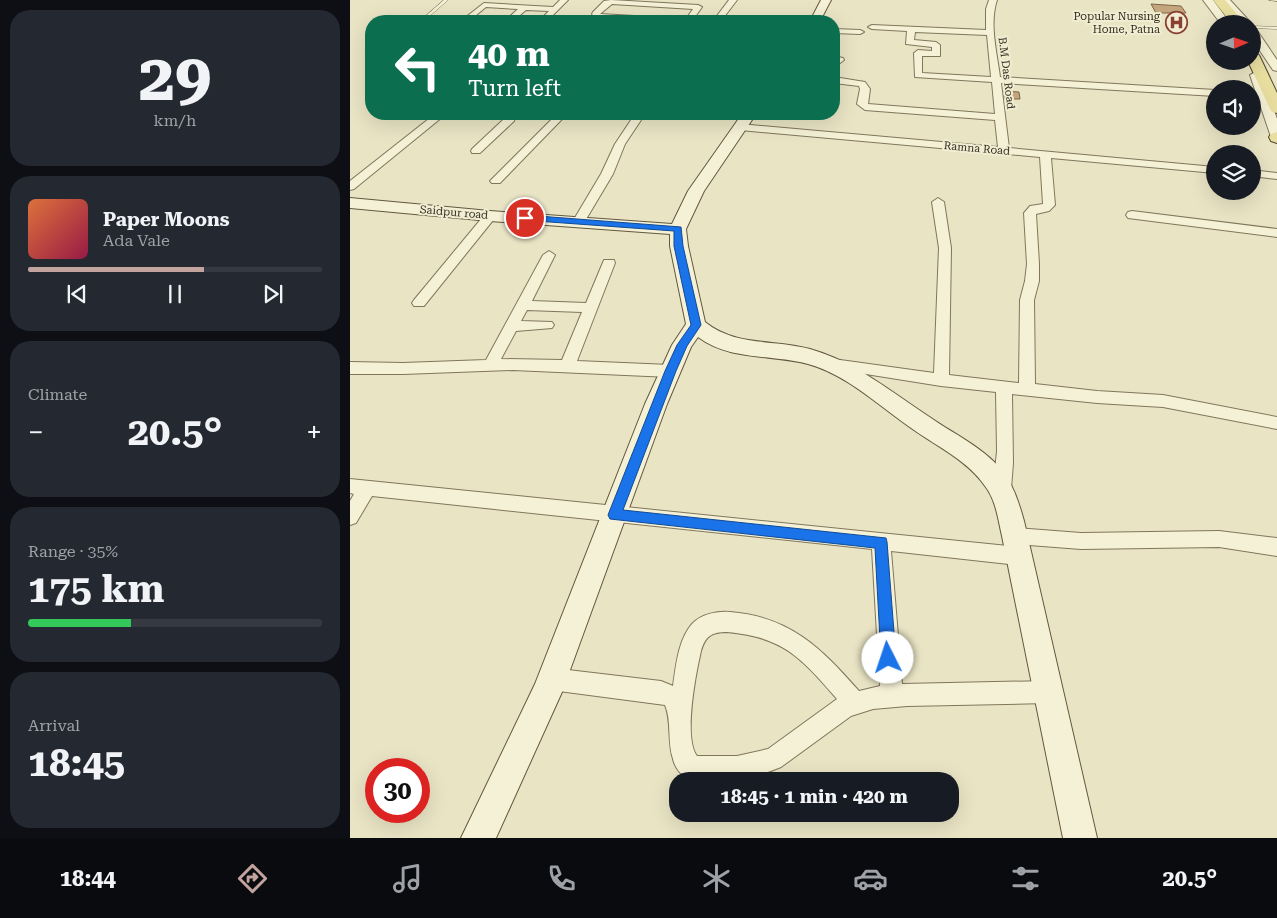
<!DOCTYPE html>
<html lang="en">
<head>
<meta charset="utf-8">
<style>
  :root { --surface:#171b24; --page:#242831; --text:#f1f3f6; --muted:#9ea1a6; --line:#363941; --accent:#c3a39e }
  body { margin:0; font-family:"Roboto Serif",serif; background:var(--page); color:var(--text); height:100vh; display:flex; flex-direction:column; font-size:19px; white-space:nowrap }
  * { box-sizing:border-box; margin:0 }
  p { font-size:16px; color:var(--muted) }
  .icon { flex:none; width:28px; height:28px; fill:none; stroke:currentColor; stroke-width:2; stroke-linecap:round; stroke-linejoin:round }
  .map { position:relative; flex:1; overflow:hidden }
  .side { display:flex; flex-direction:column; gap:10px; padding:10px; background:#0d0f14; width:350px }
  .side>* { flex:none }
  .banner { position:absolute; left:15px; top:15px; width:475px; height:105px; border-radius:20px; box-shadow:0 5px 20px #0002; background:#0b6e4f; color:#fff; overflow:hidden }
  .needle { width:32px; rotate:88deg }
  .tools { position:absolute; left:856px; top:15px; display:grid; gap:10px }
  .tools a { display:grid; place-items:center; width:55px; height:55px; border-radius:50%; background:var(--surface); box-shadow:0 5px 20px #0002; font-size:25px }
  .speed { position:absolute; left:15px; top:758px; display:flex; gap:10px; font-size:25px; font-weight:700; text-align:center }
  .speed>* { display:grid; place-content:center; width:65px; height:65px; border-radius:50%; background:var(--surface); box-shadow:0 5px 20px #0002; line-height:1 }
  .speed .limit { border:8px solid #d22; background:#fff; color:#111 }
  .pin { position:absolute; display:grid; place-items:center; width:42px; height:42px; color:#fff; margin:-21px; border:2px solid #fff; border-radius:50%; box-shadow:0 1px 5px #0007 }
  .me { position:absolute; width:55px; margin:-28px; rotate:356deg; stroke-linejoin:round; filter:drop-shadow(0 0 4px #0008) }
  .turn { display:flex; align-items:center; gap:18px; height:105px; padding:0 20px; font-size:22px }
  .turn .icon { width:65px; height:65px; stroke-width:2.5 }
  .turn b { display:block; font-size:35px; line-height:42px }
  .big { font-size:38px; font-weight:700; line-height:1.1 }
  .side .widget { flex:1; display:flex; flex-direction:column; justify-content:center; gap:8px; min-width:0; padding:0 18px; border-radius:20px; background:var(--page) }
  .side .dial { align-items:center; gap:0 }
  .dial b { font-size:65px; line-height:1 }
  .song { display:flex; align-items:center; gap:15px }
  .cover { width:60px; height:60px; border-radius:8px; background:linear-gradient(135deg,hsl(20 70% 55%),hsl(340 70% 35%)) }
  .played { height:5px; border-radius:2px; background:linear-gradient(90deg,var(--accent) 60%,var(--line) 60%) }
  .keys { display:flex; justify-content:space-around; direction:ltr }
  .heat { display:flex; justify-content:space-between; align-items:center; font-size:28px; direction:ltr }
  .charge { height:8px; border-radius:4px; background:linear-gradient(90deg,#34c759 35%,var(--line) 0) }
  .trip { position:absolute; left:319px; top:772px; width:290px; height:50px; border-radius:20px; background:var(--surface); box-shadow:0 5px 20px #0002; font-weight:700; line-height:50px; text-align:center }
  .dock { display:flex; height:80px; justify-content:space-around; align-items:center; background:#090b0e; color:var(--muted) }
  .dock .icon { width:35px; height:35px }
  .dock .active { color:var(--accent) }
  .dock b { font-size:22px; color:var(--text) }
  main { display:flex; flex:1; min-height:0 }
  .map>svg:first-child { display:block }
  .building { fill:#c3a67d; stroke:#7e6545 }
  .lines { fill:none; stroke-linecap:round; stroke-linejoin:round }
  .service-casing { stroke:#81765c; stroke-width:1 }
  .minor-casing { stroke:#81765c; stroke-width:2 }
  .tertiary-casing { stroke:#81765c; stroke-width:2 }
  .secondary-casing { stroke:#63573f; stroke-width:2 }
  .primary-casing { stroke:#4f4430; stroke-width:2 }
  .service { fill:#f5f1d6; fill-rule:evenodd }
  .minor { fill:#f5f1d6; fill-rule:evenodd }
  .tertiary { fill:#f5f1d6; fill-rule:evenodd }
  .secondary { fill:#f5f1d6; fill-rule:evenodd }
  .primary { fill:#e8de9f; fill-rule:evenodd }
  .route { fill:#1a73e8; stroke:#114b97 }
  .labels { text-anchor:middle; stroke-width:4; stroke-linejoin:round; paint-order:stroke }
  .far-poi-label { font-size:11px; fill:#332c1f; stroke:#f1edd2; text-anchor:end }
  .far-street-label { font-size:11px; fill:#332c1f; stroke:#f1edd2 }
</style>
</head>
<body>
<main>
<section class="side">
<div class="widget dial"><b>29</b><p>km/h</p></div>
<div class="widget">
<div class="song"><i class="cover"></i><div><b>Paper Moons</b><p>Ada Vale</p></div></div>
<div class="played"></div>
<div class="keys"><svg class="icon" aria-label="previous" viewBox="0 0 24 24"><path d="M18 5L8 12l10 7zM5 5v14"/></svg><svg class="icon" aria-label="pause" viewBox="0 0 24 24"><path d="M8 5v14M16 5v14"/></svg><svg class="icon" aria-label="next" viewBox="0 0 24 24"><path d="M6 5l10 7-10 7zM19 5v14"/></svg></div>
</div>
<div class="widget"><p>Climate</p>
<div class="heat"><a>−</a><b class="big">20.5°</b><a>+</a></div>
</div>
<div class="widget"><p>Range · 35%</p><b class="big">175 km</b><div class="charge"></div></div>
<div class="widget"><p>Arrival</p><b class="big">18:45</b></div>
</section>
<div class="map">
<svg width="927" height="838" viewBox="0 0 927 838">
  <rect width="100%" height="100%" fill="#e9e4c4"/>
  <g class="building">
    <path d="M801 4 831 6 836 13H806Z"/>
    <path d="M817 18H828L835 24H824Z"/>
    <path d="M654 91 669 92 670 99H654Z"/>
  </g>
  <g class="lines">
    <defs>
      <g id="service">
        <path d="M94 0H98L74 21H70Z"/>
        <path d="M919 0H927V1Z"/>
        <path d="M902 26 927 27V29L902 28Z"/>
      </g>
      <g id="minor">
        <path d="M210 0H218L197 21H189L199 11 176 10 163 21H155L168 9 136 7 119 21H111L134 3 203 7Z"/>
        <path d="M261 0 348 5 352 7 342 21 246 19 242 14 243 12 254 1ZM262 4 343 9 336 19 250 14Z"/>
        <path d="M379 0H387L371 21H363Z"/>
        <path d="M639 0H647C639 24 647 53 650 77L865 90V96L651 83 659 148 865 167V173L701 158 705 205 699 211 686 214 689 264V281L684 300 685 384 747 391 813 395 927 417V429L813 407 747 403 662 394 663 463 661 489 658 494 652 497 646 494 643 489 647 451 646 392 591 386 478 368 475 364 478 360 483 359 584 373 589 248 582 202 588 198 594 202 601 248 599 375 669 383 670 300 675 281 677 264 674 213 680 206 693 204 690 157 390 130 385 127 390 124 648 147 645 120 515 110 507 104 510 89 509 86 484 83V77L515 82 520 89 518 104 645 114 642 82 565 77 564 53 568 50 582 51V47L556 44 557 31 522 29 518 27 522 25 636 30V9ZM565 32 637 35 641 77 572 73V56H590V45L586 42 564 40Z"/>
        <path d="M484 29 510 30 514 32 510 34 484 33Z"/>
        <path d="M484 56 493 58 494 60 490 63 484 62Z"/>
        <path d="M902 94 915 95 920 98 915 101 902 100Z"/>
        <path d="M85 114H96L4 189 0 190V181Z"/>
        <path d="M153 114H164L166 116 164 121 130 153H122L121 151 122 149 155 118Z"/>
        <path d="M207 114H217L150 183H142L140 181Z"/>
        <path d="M285 114H295L275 144 263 174 235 221 233 224H225L223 221 251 174 265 144Z"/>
        <path d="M902 170 927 173V179L902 176Z"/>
        <path d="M782 211 927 229V237L778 218 776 215 778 212Z"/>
        <path d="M140 212 144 213 146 216 144 219 74 306H64L62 303 64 300 136 213Z"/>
        <path d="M199 251 205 255 182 301 236 303 254 260H264L265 263 227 361 320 365 325 367 328 371 325 375 320 377 163 370 53 374H0V362L53 363 136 360 193 255ZM177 310 232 312 212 360 151 359 166 331 202 328 204 325 202 322 171 321Z"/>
        <path d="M0 479 668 547 675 550 678 556 675 562 668 565 541 551 552 684 698 681 706 684 709 692 706 700 698 703 557 706 523 709 501 716 431 767C411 776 351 790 333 775 328 772 324 764 323 759 317 742 322 721 315 705L201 690 193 687 190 679 193 671 201 668 311 681 323 686C326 666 328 640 342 624 351 614 367 611 380 612 441 617 471 648 509 691L530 686 522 549 22 496 6 523 0 525V501L4 494 0 493ZM377 632C434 637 451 658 487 699L418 749 387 756H347C333 738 346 673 351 651 355 636 362 632 377 632Z"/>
        <path d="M665 528 731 533 869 531 927 538V556L869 547 731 549 665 544 658 542 656 536 658 530Z"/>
      </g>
      <g id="tertiary">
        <path d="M853 0H863L881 24H871Z"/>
        <path d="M870 0H880L902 24H891Z"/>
        <path d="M902 28 906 29 927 60V71L923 70 902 39Z"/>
        <path d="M906 72 912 75 927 119V141L921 137 900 75Z"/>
      </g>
      <g id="secondary">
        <path d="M471 0H481L470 21H460Z"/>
        <path d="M392 114H406L354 191 336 229 338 246 355 322C386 347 424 339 460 349 506 362 541 392 581 418 604 434 632 447 651 469 663 484 669 503 674 521L747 838H713L652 536C648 519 646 500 635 486 618 461 588 447 564 430 530 407 498 375 458 364 422 354 380 361 348 337L341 347 317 404 212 692 146 838H111L185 684 295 404 322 345 336 324 320 246V234L140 221 0 208V198L140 211 322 224 338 191Z"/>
      </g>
      <g id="primary">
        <path d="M863 0H875L895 24H882Z"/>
        <path d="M902 51 909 55 927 93V113L922 112 920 109 898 61H902Z"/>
        <path d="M927 132V143L921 141 919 137 921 134Z"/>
      </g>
    </defs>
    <use href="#service" class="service-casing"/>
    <use href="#minor" class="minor-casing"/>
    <use href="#tertiary" class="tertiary-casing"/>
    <use href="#secondary" class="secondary-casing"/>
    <use href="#primary" class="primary-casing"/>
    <use href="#service" class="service"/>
    <use href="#minor" class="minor"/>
    <use href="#tertiary" class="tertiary"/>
    <use href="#secondary" class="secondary"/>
    <use href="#primary" class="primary"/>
  </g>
  <path class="route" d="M175 215 331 227 333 246 351 325 337 346 326 371 273 510 536 538 537 542 546 658 544 663 538 665 533 663 531 658 525 548 260 519 258 515 315 371 327 345 341 325 324 246V231L172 220 171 218Z"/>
  <defs>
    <symbol id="hospital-ring" viewBox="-11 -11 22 22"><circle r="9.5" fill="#f1edd2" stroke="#8a4133" stroke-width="1.5"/><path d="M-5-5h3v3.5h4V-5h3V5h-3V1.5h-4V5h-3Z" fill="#8a4133"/></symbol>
  </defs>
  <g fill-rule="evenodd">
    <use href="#hospital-ring" x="814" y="10" width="25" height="25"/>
  </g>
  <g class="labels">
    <g class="far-poi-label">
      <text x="810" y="20">Popular Nursing<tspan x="810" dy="13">Home, Patna</tspan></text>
    </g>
    <g class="far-street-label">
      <text transform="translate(657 73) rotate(83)" y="4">B.M Das Road</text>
      <text transform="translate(627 148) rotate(5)" y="4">Ramna Road</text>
      <text transform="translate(104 212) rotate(5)" y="4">Saidpur road</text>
    </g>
  </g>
</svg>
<div class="tools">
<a><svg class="needle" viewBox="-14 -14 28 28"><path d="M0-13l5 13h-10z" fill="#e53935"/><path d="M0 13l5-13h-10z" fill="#9ea1a6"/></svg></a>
<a><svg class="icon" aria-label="sound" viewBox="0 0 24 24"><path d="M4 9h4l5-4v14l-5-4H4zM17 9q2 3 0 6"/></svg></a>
<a><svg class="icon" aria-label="layers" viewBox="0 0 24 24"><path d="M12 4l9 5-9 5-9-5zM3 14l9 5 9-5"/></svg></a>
</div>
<div class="speed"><div class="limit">30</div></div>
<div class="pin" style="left:175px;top:218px;background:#d93025"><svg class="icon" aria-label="arrive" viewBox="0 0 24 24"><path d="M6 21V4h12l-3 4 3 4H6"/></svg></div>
<svg class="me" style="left:538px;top:658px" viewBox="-20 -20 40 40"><circle r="19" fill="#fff"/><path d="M0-13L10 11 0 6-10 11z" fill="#1a73e8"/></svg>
<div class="trip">18:45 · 1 min · 420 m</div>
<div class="banner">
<div class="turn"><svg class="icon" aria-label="left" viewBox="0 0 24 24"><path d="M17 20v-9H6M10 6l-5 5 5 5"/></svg><div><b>40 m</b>Turn left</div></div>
</div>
</div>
</main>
<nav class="dock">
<b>18:44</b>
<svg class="icon active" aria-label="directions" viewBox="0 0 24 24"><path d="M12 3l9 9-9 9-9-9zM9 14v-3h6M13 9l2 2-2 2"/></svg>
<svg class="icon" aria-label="music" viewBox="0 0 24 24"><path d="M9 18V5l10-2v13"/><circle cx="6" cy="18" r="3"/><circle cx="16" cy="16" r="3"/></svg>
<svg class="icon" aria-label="phone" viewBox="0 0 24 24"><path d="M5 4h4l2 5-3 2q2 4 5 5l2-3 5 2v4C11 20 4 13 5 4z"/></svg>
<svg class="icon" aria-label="climate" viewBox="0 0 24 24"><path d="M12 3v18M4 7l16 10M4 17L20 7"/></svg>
<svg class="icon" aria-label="car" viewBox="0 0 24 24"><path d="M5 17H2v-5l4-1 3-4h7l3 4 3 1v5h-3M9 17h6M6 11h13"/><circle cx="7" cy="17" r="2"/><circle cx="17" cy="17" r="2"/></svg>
<svg class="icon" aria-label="filters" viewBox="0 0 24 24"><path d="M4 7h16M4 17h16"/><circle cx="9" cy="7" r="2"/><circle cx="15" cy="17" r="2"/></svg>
<b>20.5°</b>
</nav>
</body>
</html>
